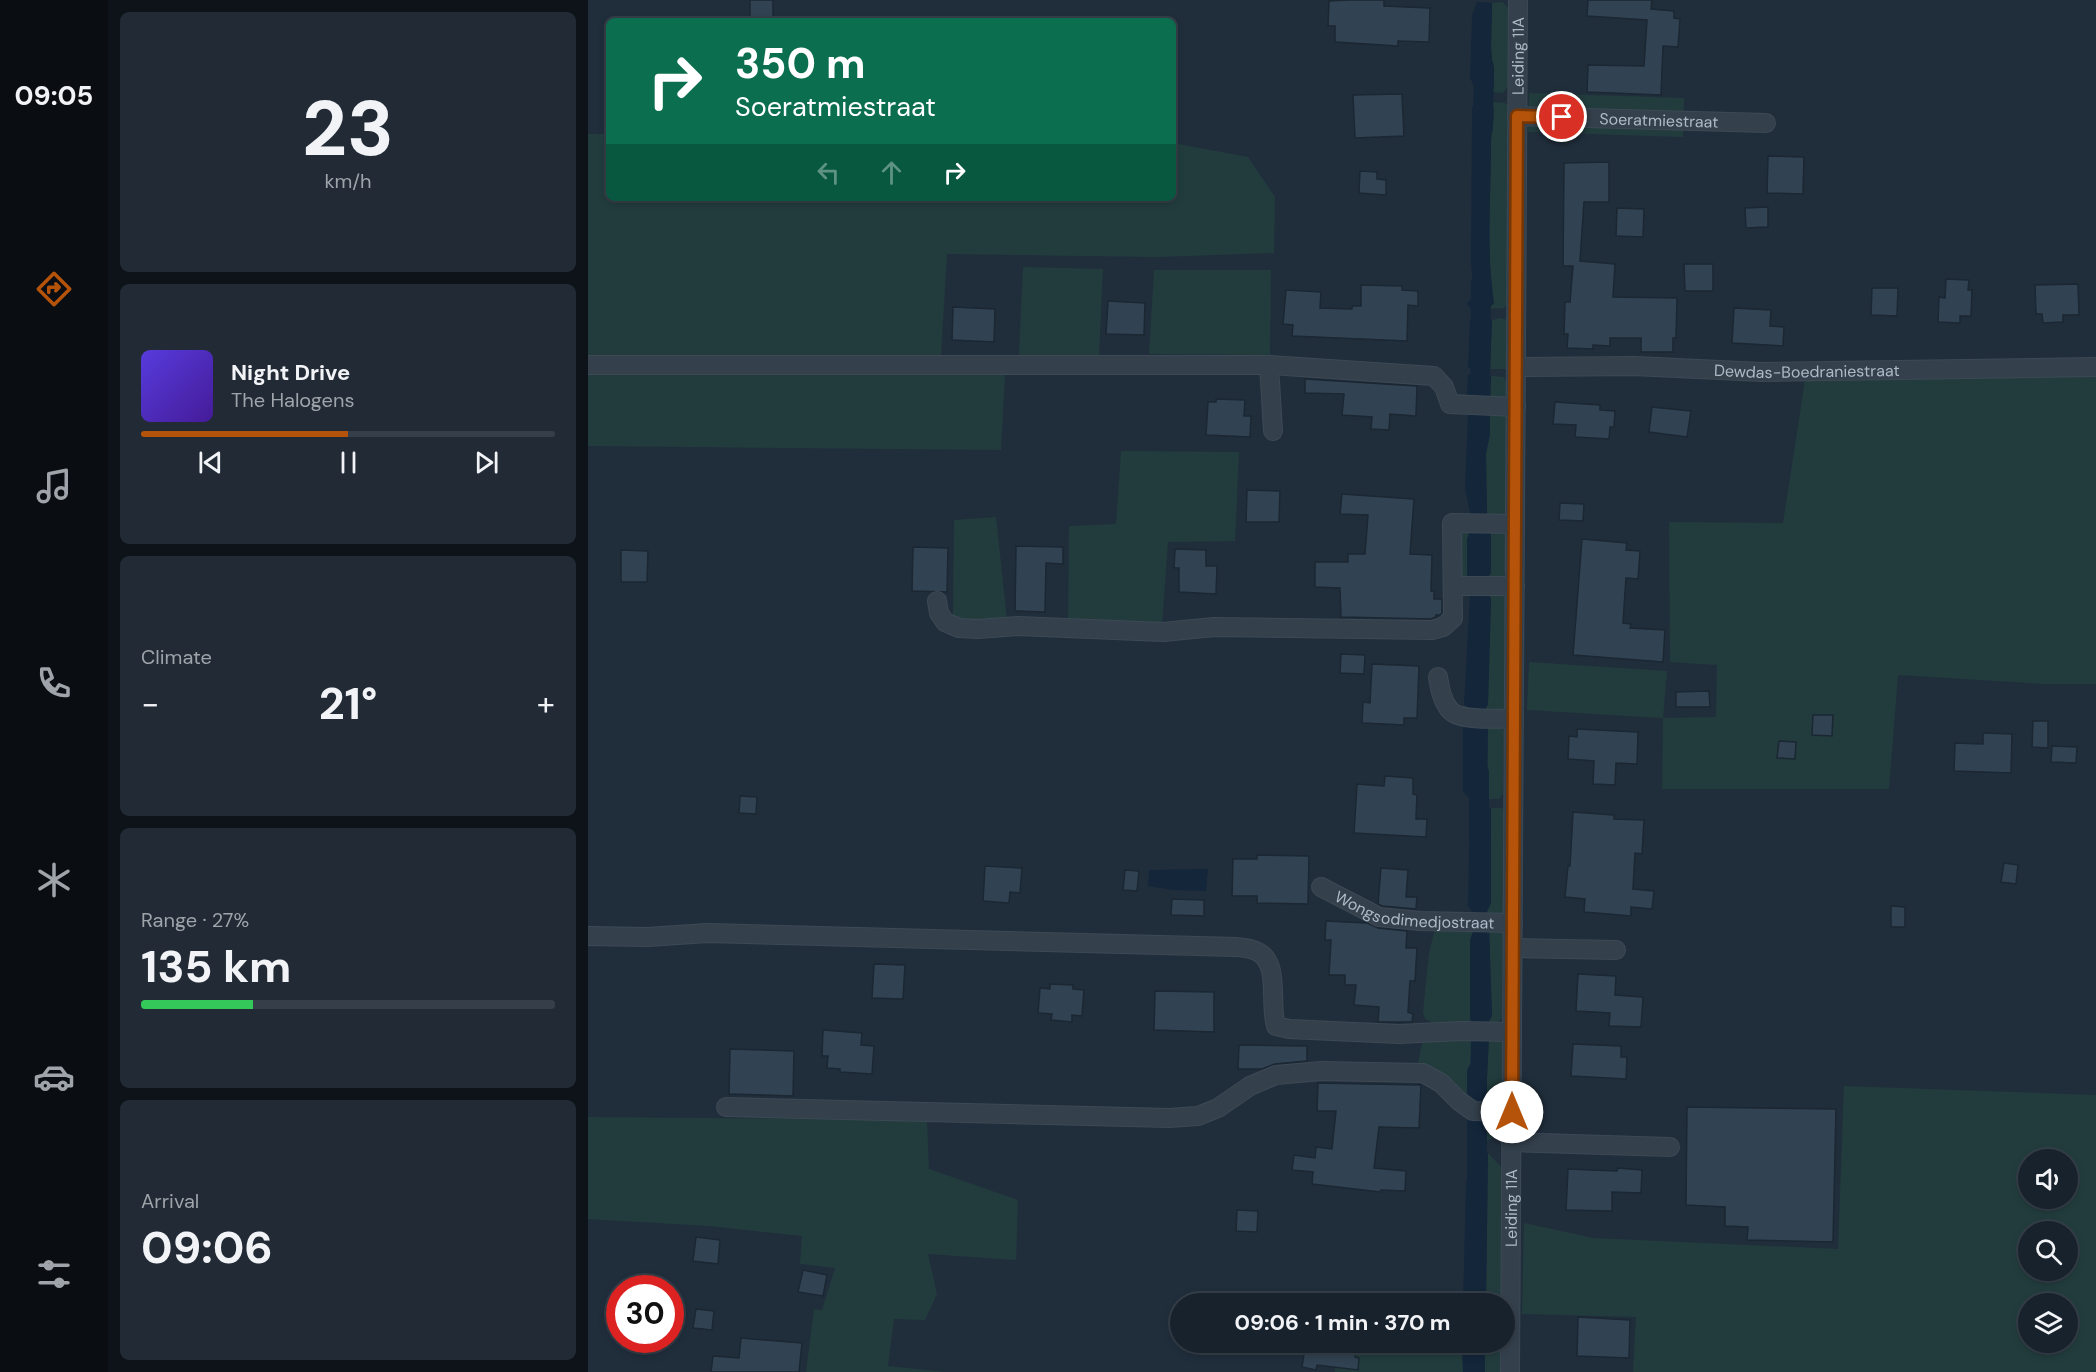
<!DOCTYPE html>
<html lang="en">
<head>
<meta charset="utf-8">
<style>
  :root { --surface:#18222d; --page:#212a35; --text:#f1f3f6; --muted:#9fa4aa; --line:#363f49; --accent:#b45309 }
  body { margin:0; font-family:"DM Sans",sans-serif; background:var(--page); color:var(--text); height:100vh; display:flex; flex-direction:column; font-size:22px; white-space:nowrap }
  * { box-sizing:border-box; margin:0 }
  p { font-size:20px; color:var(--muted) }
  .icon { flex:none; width:33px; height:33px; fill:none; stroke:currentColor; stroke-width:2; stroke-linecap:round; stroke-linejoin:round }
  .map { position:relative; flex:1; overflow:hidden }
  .details { display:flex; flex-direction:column; gap:12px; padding:12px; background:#0d1319; width:480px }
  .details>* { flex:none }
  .banner { position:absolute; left:18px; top:18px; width:570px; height:183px; border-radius:9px; box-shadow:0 3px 9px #0003,0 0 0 2px var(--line); background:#0b6e4f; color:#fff; overflow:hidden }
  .tools { position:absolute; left:1430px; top:1149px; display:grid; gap:12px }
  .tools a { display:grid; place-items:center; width:60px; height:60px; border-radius:50%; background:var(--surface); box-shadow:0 3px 9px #0003,0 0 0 2px var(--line); font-size:30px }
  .speed { position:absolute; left:18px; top:1275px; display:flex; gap:12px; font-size:30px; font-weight:700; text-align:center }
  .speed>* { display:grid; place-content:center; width:78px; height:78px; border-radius:50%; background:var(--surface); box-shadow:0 3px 9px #0003,0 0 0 2px var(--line); line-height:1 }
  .speed .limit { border:9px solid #d22; background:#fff; color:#111 }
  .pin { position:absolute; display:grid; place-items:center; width:51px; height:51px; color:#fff; margin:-26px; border:3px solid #fff; border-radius:50%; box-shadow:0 2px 6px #0007 }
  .me { position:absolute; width:66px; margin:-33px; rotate:0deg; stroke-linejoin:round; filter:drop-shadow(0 0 4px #0008) }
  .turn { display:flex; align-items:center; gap:21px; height:126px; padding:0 30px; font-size:27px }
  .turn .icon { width:78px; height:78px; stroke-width:2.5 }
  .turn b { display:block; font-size:42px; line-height:51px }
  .lanes { display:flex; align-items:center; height:57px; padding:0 30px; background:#0003; justify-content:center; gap:30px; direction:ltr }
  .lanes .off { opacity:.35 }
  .big { font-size:45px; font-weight:700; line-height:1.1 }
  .details .tile { flex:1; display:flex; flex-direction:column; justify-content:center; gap:9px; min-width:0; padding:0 21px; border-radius:9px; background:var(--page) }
  .details .dial { align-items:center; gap:0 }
  .dial b { font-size:78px; line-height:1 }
  .song { display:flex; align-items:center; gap:18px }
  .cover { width:72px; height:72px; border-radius:9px; background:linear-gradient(135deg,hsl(250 70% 55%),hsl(260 70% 35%)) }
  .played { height:6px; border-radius:3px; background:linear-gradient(90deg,var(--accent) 50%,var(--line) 50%) }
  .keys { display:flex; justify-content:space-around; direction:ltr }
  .heat { display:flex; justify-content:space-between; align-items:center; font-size:33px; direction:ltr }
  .charge { height:9px; border-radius:4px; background:linear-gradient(90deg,#34c759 27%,var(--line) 0) }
  .trip { position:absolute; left:582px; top:1293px; width:345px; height:60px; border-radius:30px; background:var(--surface); box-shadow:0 3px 9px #0003,0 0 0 2px var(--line); font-weight:700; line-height:60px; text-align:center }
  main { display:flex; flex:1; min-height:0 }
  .dock { display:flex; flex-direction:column; width:108px; justify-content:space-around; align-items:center; background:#0a0e12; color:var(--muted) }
  .dock .icon { width:42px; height:42px }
  .dock .active { color:var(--accent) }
  .dock b { font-size:27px; color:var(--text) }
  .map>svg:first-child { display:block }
  .green { fill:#223c3d; fill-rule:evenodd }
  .water { fill:#13263a }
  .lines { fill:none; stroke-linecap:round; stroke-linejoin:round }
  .canal { stroke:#13263a; stroke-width:20 }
  .building { fill:#314252; stroke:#1b2732; stroke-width:1.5 }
  .minor-casing { stroke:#3d4955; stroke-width:20 }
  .minor { stroke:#34404c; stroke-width:18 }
  .route-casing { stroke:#753606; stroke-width:15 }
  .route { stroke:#b45309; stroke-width:10 }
  .labels { text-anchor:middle; stroke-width:6; stroke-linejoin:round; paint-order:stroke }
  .street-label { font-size:16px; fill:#aebac8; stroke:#192530 }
</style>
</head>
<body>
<main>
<nav class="dock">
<b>09:05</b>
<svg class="icon active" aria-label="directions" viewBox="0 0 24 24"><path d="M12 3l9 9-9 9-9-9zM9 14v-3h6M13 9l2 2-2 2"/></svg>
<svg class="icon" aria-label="music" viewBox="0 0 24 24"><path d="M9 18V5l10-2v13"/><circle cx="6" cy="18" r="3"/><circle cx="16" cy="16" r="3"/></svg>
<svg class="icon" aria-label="phone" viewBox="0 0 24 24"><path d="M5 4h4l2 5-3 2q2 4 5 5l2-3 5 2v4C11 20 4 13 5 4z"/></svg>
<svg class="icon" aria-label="climate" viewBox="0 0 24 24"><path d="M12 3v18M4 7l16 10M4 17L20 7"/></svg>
<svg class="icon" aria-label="car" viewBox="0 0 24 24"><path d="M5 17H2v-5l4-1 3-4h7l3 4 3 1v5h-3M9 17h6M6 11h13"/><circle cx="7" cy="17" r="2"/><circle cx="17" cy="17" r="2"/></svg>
<svg class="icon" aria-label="filters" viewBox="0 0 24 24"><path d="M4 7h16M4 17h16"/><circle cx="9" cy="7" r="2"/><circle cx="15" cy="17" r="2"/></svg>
</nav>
<section class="details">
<div class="tile dial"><b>23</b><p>km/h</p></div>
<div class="tile">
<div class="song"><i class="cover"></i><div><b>Night Drive</b><p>The Halogens</p></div></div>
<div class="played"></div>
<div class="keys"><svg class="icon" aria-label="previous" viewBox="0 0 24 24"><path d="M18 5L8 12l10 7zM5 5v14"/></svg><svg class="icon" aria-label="pause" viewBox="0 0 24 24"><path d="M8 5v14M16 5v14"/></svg><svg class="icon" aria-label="next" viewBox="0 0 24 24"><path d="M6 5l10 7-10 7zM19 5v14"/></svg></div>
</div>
<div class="tile"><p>Climate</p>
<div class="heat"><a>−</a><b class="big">21°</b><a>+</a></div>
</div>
<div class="tile"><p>Range · 27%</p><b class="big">135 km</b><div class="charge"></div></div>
<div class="tile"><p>Arrival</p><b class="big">09:06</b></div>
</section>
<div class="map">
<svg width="1508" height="1372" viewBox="0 0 1508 1372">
  <rect width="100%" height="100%" fill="#202e3c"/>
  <g class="green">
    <path d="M914 2 921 8 920 86 915 93 904 92 906 82 903 48 904 3Z"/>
    <path d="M941 93 1096 98 1095 137 940 132Z"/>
    <path d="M904 102 917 103 921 106 919 304 916 308 900 309 906 303C898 251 903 196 903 144 903 131 908 114 904 102Z"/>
    <path d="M0 134H21V198H585V143L660 157 687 197 686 253 569 257 359 254 353 355H418L413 450 0 446Z"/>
    <path d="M435 267 515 269 511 355H431Z"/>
    <path d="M566 270H683L682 355 561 354Z"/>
    <path d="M913 318 919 320 921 325V369H902L904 320Z"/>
    <path d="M1508 375V684H1457L1310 675 1301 789H1074L1075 718 939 710 941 662 1079 671 1075 718 1128 717 1129 665 1082 662 1081 522 1195 523 1217 380Z"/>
    <path d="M903 376 916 377 919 384 918 397 913 401 902 400Z"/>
    <path d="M902 410 917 412 921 417 918 512 914 518H899L898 454 902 434Z"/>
    <path d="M533 451 651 452 647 541 580 542 574 625 480 623 481 526 528 524Z"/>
    <path d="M408 517 419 620 374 623 365 616 366 520Z"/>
    <path d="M883 528 884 581H873L871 531Z"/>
    <path d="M903 529 917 531C921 544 920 565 915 577L897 581 903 573Z"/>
    <path d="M900 592 915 593 918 601 916 708 910 713H896L900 703 903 599Z"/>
    <path d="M900 723 912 725 916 731 915 794 911 799H899Z"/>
    <path d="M903 808H914L916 812 915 914 897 916 903 903Z"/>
    <path d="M848 925 887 926 882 940V1018L884 1025 848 1024 837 1019 835 1012 841 953Z"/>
    <path d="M901 926 915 931 914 1018 906 1026H898L904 1016Z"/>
    <path d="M883 1035V1098H898L901 1036 915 1037 914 1101 906 1106 885 1103 830 1063 835 1039Z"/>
    <path d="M1256 1086 1508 1095V1372H1045L1048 1317 934 1314 936 1223 1005 1238 1250 1249ZM1440 1160H1479V1198H1440ZM1440 1232H1479V1270H1440ZM1440 1304H1479V1342H1440Z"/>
    <path d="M0 1117 339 1120 341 1169 430 1200 428 1260 340 1254 349 1294 337 1320 306 1319 300 1366 357 1372H218L226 1309 234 1310 247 1268 212 1264 214 1236 121 1226 0 1219Z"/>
    <path d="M899 1117H907L914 1124 915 1133 898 1141Z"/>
    <path d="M900 1153 916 1170 914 1303 898 1304Z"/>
    <path d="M758 1343H874L875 1372H747C748 1361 749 1349 758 1343Z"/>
    <rect x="897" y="1343" width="17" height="29"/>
  </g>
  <g class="water">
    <path d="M889 2 904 3 903 48 906 82 904 92H889L882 78 884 16Z"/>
    <path d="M889 102H904C908 114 903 131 903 144 903 197 898 251 906 303L900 309H883L879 303 886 296 883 262 884 107Z"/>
    <path d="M897 318 904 320 902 369 880 368 882 320Z"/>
    <path d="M880 375 903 376 902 400 882 399 879 395Z"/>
    <path d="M882 408 902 410V434L898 454 899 518 883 517 877 488 880 417Z"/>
    <path d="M883 528 903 529V573L897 581H884L879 575V539Z"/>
    <path d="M886 591 900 592 903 599 900 704 896 713 881 711 876 704 882 596Z"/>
    <path d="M900 723 899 799 881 798 875 792V725Z"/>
    <path d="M882 807 903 808V903L897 916 886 915 880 906Z"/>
    <path d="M620 869 618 891 585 890 560 886 561 870Z"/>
    <path d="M887 926H901L904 1016 898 1026 884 1025 882 1018V940Z"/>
    <path d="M883 1035 901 1036 898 1099 882 1098Z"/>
    <path d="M884 1151 900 1153 898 1303H875L878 1184Z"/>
    <path d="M874 1343H897V1372H875Z"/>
  </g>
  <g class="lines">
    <g class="canal">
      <path d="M895 128 896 67"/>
      <path d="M892 401 893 283"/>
      <path d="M891 833V772"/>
      <path d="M889 1178V1072"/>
    </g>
  </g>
  <g class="building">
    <rect x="162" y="0" width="23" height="21"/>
    <path d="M760 0H796V6L842 8 841 42 810 41V46L747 42V26H740L741 1Z"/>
    <path d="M1000 0H1064L1063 9 1086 11V18L1092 19 1090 47 1075 46 1073 95 999 92 1000 65 1056 66 1059 20 999 16Z"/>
    <path d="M814 94 816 136 767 138 765 95Z"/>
    <path d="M1180 156 1216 157 1215 194 1179 193Z"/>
    <path d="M1021 162V202H996L992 261 1027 264 1025 297 1089 298 1088 338H1085V352H1053V338H1022V346L1005 345V349L979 348 980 334H976L977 302H982L985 266H975L976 163Z"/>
    <path d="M772 171 789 172V179L798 180V195L771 193Z"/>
    <path d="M1180 207V227L1158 228 1157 208Z"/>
    <path d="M1029 208 1056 209 1055 237 1028 236Z"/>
    <path d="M1096 264H1125V291H1097Z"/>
    <path d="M1358 279 1381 280 1380 290H1384L1383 316H1372V323L1350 322 1351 297 1357 298Z"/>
    <path d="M1490 284 1491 315H1475V322L1455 323 1454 314H1448L1447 285Z"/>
    <path d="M773 285 814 286V290L830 291V306L820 305 819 341 704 336 705 325 695 324 698 290 733 292 732 308 764 309V306H773Z"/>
    <path d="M1284 288H1310L1309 316 1283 315Z"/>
    <path d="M520 301 557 303 556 335 518 334Z"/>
    <path d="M365 307 407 309 406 342 364 340Z"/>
    <path d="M1146 308 1183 310 1182 326 1196 327 1195 346 1144 343Z"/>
    <path d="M717 379 829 386 828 416 802 414 801 430 783 429 784 417 754 415 756 394 717 393Z"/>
    <path d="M628 399 657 400 656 416H663L662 437 618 435 620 402H628Z"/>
    <path d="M967 402 1012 405V410L1027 411 1026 427H1022L1021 439 987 437 988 425 965 424Z"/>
    <path d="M1064 407 1103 411 1099 437 1061 432Z"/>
    <path d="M659 490 692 491 691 522H658Z"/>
    <path d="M754 494 826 499 822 554 844 555 843 591H846V599H854V613L852 615H848V617L843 619 753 617 752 588 727 587V562H760V554H777L780 515 752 514Z"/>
    <path d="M972 503 996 504 995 521 971 520Z"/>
    <path d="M994 539 1039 543 1038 550 1052 551 1050 579 1038 578 1035 623 1043 624 1042 628 1077 630 1075 662 985 655Z"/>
    <path d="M428 546 475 547V564L458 563 457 612 427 611Z"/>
    <path d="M325 547 360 548 359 592 324 591Z"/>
    <path d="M587 549 618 550V566H629L628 594 591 592V568H586Z"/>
    <path d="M33 550 60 551 59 582H33Z"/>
    <path d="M753 654 777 655 776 674 752 673Z"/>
    <path d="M784 664 831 666 829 718H816V725L774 723 775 702 782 703Z"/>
    <path d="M1121 691 1122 707H1088V692Z"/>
    <path d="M1225 715H1245L1244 736 1224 735Z"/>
    <path d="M1445 721H1460V748L1444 747Z"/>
    <path d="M989 729 1050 732 1049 764 1028 763 1027 785 1005 784 1006 761 980 759 981 736 989 737Z"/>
    <path d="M1395 733 1424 734 1423 773 1366 771 1367 743 1395 744Z"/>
    <path d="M1191 741 1208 742 1207 759 1189 758Z"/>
    <path d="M1464 746 1489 747 1488 763 1463 762Z"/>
    <path d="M797 776 825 778V794L829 795 828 819H839L838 837 766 833 769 784 796 786Z"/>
    <path d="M152 796 169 797 168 814 151 813Z"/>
    <path d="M985 812 1026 815V819L1056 820 1054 854 1047 853 1045 889 1066 891 1064 909 1043 907V916L996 912 997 899 977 897 980 866H982Z"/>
    <path d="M669 855 721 856 720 904 669 903V896H644L645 859H669Z"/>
    <path d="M1416 863 1430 865 1428 884 1413 882Z"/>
    <path d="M397 866 434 868 432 893 422 892 421 903 395 901Z"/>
    <path d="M793 868 820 870 818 897H829L828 909 794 906 790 904Z"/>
    <path d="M537 870 551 871 549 891 535 890Z"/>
    <path d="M584 899 616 900V916L583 915Z"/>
    <path d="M1303 906 1317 907V927H1303Z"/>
    <path d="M738 921 779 923 790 928 819 931 818 948H829L827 981H822L820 1012 825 1014 824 1022H790L791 1007 766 1005 768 985H757V975H741L743 940H737Z"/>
    <path d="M286 964 317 965 315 999 284 998Z"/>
    <path d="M990 974 1028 976 1027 995 1055 997 1053 1027 1021 1026 1022 1013 988 1011Z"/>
    <path d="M462 984 485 985V989L496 990 494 1016 484 1015V1022L463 1020 464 1014 450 1013 452 988 462 989Z"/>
    <path d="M567 991 626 992V1032L566 1030Z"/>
    <path d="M235 1030 274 1033 273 1045 286 1046 284 1074 252 1072V1069L239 1068 240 1056H234Z"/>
    <path d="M985 1044 1033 1046V1057H1039L1038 1079 983 1076Z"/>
    <path d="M651 1045 719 1046V1061L687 1064 674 1069H650Z"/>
    <path d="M142 1049 206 1051 205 1096 141 1094Z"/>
    <path d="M730 1083 833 1085 831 1128 791 1127 786 1168 818 1171 817 1191 793 1190 792 1192 724 1184 725 1172 704 1170 706 1155 727 1158 728 1147 744 1149 748 1111H729Z"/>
    <path d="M1099 1107 1248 1109 1245 1242 1159 1240 1160 1227 1137 1226V1207L1098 1205Z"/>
    <path d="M1030 1168 1054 1170 1053 1193 1024 1192V1211L978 1210 980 1169 1029 1171Z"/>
    <path d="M649 1210 670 1211 669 1232 648 1231Z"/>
    <path d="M108 1237 132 1240 130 1264 105 1261Z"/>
    <path d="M215 1270 239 1275 235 1296 210 1292Z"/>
    <path d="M108 1309 126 1311 124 1330 105 1328Z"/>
    <path d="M990 1317 1042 1320 1041 1358 989 1356Z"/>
    <path d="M153 1338 214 1343 211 1372H123L125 1356 151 1358Z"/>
    <path d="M717 1348 751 1354 752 1352 768 1353 767 1357 771 1358 770 1370 729 1365 728 1370 714 1367Z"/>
  </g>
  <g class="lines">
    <defs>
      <g id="minor">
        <path id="s1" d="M929 116 1178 123"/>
        <path d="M0 365H681L846 376 856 387 862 404 928 407"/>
        <path d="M681 365 685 431"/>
        <path id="s2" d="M928 367 1046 366 1174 372 1508 367"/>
        <path d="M865 586H927"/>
        <path d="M349 601 351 613 357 622 371 628 390 629 430 626 575 632 626 627 844 630 855 627 865 618 864 523 927 524"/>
        <path d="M850 677C852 689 854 700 861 709 870 722 911 718 926 719"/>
        <path id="s3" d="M733 887 791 917 832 921 925 923"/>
        <path d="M0 936 60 937 119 933 649 947C655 948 662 948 668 951 693 961 681 1004 688 1026L701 1029 811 1034 873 1031 924 1032"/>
        <path d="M925 948 1028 950"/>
        <path d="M138 1107 581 1118 610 1116 630 1108 662 1086 688 1075 733 1071 835 1073 853 1083 871 1101 885 1111 924 1112"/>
        <path d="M923 1142 1082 1147"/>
        <path id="s4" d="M922 1372 930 0"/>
      </g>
    </defs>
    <use href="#minor" class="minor-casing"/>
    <use href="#minor" class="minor"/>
  </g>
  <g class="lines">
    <defs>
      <path id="route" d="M924 1112 929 116 974 117"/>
    </defs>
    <use href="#route" class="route-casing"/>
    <use href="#route" class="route"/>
  </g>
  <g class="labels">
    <g class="street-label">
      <text dy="6" stroke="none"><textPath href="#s4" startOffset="1316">Leiding 11A</textPath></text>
      <text dy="6" stroke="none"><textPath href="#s1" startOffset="142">Soeratmiestraat</textPath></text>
      <text dy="6" stroke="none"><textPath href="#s2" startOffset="291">Dewdas-Boedraniestraat</textPath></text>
      <text dy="6" stroke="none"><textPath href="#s3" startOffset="99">Wongsodimedjostraat</textPath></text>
      <text dy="6" stroke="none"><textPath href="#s4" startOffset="164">Leiding 11A</textPath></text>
    </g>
  </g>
</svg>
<div class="tools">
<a><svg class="icon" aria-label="sound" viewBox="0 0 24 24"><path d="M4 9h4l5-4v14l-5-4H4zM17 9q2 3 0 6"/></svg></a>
<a><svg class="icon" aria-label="search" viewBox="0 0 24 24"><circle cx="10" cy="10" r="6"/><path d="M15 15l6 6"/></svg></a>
<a><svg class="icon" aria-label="layers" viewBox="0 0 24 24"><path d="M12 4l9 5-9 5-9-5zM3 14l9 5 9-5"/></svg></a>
</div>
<div class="speed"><div class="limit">30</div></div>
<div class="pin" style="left:974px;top:117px;background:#d93025"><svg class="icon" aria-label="arrive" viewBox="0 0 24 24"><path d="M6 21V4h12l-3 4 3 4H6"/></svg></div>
<svg class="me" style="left:924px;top:1112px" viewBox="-20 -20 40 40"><circle r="19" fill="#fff"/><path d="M0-13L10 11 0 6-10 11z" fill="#b45309"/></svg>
<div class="trip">09:06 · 1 min · 370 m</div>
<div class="banner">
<div class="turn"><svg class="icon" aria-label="right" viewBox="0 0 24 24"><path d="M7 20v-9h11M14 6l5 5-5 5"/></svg><div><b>350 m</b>Soeratmiestraat</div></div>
<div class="lanes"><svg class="icon off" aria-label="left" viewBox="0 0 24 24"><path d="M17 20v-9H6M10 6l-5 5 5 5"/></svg><svg class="icon off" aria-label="ahead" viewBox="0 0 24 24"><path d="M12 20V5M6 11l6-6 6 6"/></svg><svg class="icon" aria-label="right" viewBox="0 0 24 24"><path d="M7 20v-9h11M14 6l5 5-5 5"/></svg></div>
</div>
</div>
</main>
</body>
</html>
